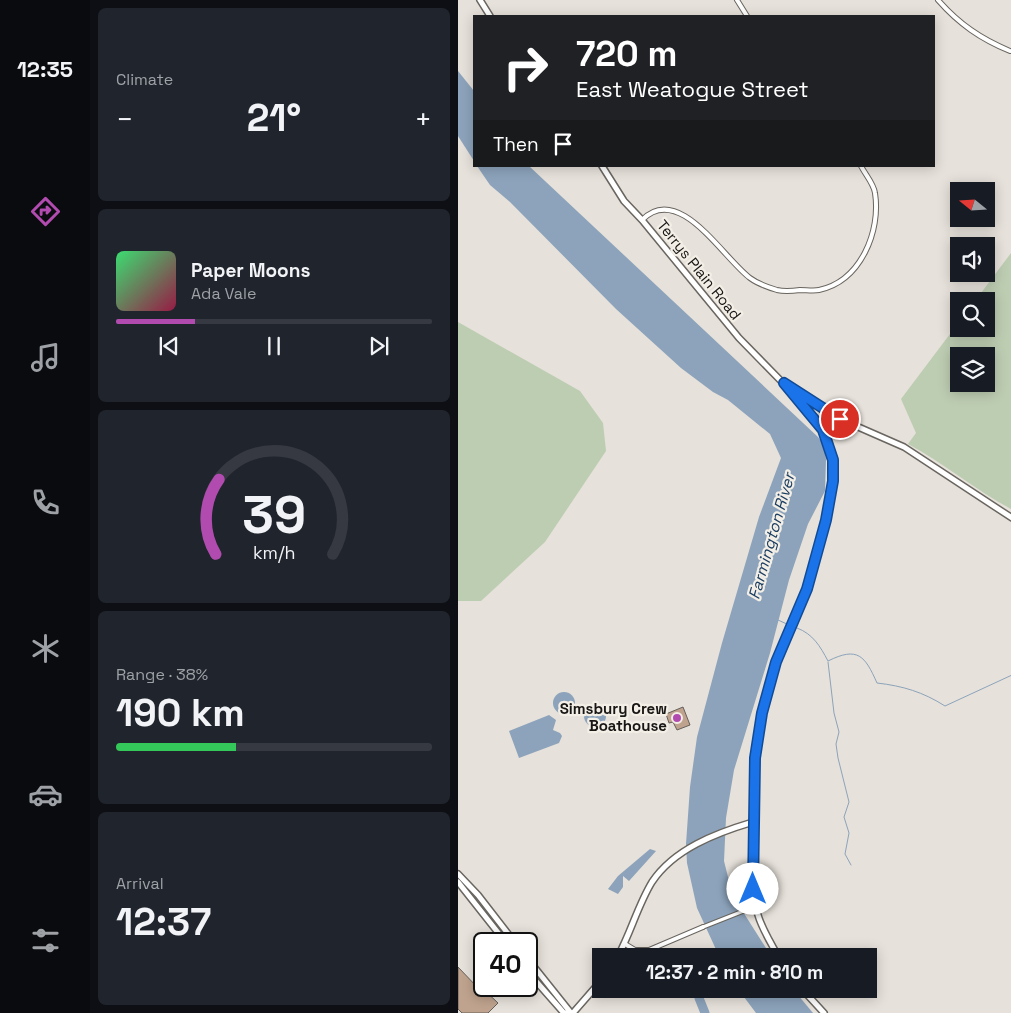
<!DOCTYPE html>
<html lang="en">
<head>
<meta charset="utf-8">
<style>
  :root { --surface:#171b24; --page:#20242c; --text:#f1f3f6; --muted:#9ea1a6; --line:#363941; --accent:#b24baf }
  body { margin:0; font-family:"Space Grotesk",sans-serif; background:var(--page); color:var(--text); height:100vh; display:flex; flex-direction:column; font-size:19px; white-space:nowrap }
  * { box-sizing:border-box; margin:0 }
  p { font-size:16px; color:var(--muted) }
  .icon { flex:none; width:28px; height:28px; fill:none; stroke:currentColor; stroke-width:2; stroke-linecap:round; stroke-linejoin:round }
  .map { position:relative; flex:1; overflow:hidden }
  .details { display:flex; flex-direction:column; gap:8px; padding:8px; background:#0d0f14; width:368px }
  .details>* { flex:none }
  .guide { position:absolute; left:15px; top:15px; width:462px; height:152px; border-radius:0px; box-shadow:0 2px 12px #0003; background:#202124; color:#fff; overflow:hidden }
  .needle { width:32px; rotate:288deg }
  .tools { position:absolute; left:492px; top:182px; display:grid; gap:10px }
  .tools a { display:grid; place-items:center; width:45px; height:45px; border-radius:0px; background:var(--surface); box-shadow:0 2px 12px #0003; font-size:25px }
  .speed { position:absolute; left:15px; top:932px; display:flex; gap:10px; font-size:25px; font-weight:700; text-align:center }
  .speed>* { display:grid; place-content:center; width:65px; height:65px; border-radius:50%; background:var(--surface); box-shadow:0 2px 12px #0003; line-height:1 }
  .speed .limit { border:2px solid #111; border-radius:8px; background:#fff; color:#111 }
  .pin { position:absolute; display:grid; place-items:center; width:42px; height:42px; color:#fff; margin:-21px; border:2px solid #fff; border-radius:50%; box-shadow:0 1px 5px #0007 }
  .me { position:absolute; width:55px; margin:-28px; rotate:0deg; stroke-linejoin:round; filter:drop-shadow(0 0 4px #0008) }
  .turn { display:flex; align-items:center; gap:18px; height:105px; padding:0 20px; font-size:22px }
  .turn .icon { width:65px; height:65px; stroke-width:2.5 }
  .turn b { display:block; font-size:35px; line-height:42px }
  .then { display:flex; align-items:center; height:48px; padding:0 20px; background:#0003; gap:10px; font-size:19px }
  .big { font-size:38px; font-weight:700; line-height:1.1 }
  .details .tile { flex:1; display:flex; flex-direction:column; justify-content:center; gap:8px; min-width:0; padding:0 18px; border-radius:8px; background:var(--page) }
  .details .dial { align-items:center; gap:0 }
  .dial svg { height:130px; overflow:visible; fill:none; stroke:var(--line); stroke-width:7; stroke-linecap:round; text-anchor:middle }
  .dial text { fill:var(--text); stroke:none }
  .song { display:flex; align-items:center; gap:15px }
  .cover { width:60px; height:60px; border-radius:8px; background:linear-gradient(135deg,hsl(140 70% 55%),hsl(340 70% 35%)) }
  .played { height:5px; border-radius:2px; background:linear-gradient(90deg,var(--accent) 25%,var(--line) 25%) }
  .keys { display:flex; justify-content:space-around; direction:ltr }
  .heat { display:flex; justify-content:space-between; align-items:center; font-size:28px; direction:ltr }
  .charge { height:8px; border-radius:4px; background:linear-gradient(90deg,#34c759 38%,var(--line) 0) }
  .trip { position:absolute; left:134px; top:948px; width:285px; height:50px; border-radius:0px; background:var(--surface); box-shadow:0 2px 12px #0003; font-weight:700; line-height:50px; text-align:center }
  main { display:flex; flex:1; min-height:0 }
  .dock { display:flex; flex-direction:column; width:90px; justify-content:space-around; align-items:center; background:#090b0e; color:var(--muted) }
  .dock .icon { width:35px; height:35px }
  .dock .active { color:var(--accent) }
  .dock b { font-size:22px; color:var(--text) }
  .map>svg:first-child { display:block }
  .green { fill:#bdcdb2; fill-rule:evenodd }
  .water { fill:#8ca3bb }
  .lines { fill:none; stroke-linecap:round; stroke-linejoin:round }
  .stream { stroke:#8ca3bb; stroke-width:1 }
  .river { stroke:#8ca3bb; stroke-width:9 }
  .building { fill:#bfa38e; stroke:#66605b }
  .pedestrian-casing { stroke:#69655f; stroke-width:5.5 }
  .minor-casing { stroke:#69655f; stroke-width:6 }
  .tertiary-casing { stroke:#69655f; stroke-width:8 }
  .pedestrian { stroke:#fff; stroke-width:3 }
  .minor { stroke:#fff; stroke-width:4 }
  .tertiary { stroke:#fff; stroke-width:5 }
  .route-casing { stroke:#114b97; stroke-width:12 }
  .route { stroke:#1a73e8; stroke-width:9 }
  .poi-dot { fill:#b24baf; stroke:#f3efe7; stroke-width:2 }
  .labels { text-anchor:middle; stroke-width:4.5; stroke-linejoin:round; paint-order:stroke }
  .street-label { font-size:15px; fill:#191715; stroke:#f3efe7 }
  .poi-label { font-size:15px; font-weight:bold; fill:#191715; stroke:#f3efe7; text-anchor:end }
  .water-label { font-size:16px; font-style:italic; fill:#1b3e62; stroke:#f3efe7 }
</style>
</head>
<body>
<main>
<nav class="dock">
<b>12:35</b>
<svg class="icon active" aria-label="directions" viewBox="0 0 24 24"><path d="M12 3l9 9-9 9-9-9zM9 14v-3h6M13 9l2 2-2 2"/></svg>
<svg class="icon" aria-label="music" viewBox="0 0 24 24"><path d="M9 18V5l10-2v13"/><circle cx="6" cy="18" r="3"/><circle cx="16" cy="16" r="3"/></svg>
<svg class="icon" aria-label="phone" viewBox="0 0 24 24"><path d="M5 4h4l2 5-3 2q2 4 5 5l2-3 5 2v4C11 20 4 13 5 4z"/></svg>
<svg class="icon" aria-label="climate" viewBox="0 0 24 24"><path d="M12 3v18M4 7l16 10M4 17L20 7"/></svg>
<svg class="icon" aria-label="car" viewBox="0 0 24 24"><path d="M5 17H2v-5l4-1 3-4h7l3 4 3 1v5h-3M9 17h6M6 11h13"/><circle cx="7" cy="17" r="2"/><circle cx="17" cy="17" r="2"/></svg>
<svg class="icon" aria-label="filters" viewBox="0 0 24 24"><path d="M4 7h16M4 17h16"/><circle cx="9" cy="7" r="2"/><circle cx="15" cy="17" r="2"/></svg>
</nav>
<section class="details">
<div class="tile"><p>Climate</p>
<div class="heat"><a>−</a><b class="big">21°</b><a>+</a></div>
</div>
<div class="tile">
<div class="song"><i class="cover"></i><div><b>Paper Moons</b><p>Ada Vale</p></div></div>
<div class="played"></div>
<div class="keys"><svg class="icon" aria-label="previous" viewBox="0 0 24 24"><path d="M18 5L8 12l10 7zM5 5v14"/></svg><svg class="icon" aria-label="pause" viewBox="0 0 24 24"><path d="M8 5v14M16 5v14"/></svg><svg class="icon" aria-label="next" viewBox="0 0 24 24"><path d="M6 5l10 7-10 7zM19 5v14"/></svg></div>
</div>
<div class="tile dial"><svg viewBox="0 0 100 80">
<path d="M14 69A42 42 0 1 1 86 69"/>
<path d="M14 69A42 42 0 0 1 16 23" stroke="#b24baf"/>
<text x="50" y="56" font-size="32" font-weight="700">39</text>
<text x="50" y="72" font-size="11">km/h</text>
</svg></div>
<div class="tile"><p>Range · 38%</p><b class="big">190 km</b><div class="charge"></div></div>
<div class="tile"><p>Arrival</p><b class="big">12:37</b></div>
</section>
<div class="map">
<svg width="554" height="1013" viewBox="0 0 554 1013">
  <rect width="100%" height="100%" fill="#e6e1da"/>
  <g class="green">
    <path d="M553 253V509C517 490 486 463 450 444L458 433 443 399 501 322V329H529V301H517ZM501 356H529V384H501Z"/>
    <path d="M0 322 122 391 145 423 148 451 87 542 23 601H0Z"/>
  </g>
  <g class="water">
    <path d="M0 71 16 91V161L0 136Z"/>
    <path d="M19 166H71L360 437 366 445 368 459 367 491 350 524 331 580 312 653 276 770 268 818 266 861 270 877 287 915 313 956H261L239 908 229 863 228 844 232 787 239 737 264 643 301 517 323 458 312 434 270 400 255 392 223 368 158 309 52 202 32 185Z"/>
    <circle cx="106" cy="703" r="11"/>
    <circle cx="137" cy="716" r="11"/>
    <path d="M91 715 98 720 95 730 102 733 104 736 101 743 61 758 51 731Z"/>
    <path d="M192 849 198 851 171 881 165 876V887L160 894 150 889 160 876Z"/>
    <path d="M280 989H335L355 1013H298Z"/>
  </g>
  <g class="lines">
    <g class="stream">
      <path d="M320 620 331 625"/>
      <path d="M339 628C355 634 362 646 370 661 400 646 407 656 419 683 445 686 465 692 487 706L554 675"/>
      <path d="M370 662 376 713 381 732 378 744 380 758 391 802 386 817 391 833 387 854 393 865"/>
    </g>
    <path class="river" d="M244 989 241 998 247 1013"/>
  </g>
  <g class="building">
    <path d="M225 707 232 725 219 730 215 722 211 723 208 714Z"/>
    <path d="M0 967 21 989 23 987 40 1003 30 1013H4L0 1009Z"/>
  </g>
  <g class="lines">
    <defs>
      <path id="pedestrian" d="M245 927 288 910"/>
      <g id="minor">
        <path d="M279 0 289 16"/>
        <path d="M480 0C501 24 523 39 552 51"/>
        <path d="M184 220C221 182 265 258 292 278 300 284 309 287 319 290 327 292 335 291 342 290 348 290 356 291 361 290 403 281 423 231 417 193 416 184 407 174 403 166"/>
        <path d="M295 822 297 758 303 713 318 661 349 589 371 506 375 481V460L365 430 329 387"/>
        <path d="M167 944 177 950H191L245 927"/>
      </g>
      <g id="tertiary">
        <path d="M22 0 32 16"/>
        <path d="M144 166 166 201 184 220 281 338 325 383 382 419 446 447 554 518"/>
        <path d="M0 874 20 895 58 944"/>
        <path d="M0 882 49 944"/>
        <path d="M160 956C173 932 180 905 194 882 216 849 258 833 295 822 295 852 290 886 300 915 304 929 313 943 320 956"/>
        <path d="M69 958 113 1013"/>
        <path d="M69 971 105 1012 108 1013"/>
        <path d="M344 989 366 1013"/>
        <path d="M115 1013 142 982"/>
      </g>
    </defs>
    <use href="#pedestrian" class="pedestrian-casing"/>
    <use href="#minor" class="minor-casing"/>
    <use href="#tertiary" class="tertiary-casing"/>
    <use href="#pedestrian" class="pedestrian"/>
    <use href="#minor" class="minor"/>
    <use href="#tertiary" class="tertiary"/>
  </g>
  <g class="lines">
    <defs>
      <path id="route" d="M295 889 297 758 304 713 318 662 349 589 368 520 375 481V460L365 430 326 383 382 419"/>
    </defs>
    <use href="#route" class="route-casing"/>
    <use href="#route" class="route"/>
  </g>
  <circle class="poi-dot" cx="219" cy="718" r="5"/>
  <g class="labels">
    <g class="street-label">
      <text transform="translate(241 270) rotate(51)" y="5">Terrys Plain Road</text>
    </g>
    <g class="poi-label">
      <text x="209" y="714">Simsbury Crew<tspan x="209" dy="17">Boathouse</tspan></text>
    </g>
    <g class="water-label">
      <text transform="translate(313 536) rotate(-74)" y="6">Farmington River</text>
    </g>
  </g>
</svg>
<div class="tools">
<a><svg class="needle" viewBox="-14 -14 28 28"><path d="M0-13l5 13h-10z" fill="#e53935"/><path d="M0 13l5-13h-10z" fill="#9ea1a6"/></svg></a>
<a><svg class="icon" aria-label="sound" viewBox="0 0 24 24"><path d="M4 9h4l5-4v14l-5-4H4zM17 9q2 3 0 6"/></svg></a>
<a><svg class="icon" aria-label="search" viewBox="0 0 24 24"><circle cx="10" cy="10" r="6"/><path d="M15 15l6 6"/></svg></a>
<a><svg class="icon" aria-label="layers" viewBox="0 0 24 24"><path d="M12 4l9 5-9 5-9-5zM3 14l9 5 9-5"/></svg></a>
</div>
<div class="speed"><div class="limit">40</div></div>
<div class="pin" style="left:382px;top:419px;background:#d93025"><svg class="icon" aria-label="arrive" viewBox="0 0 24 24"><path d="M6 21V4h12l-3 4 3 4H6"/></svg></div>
<svg class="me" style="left:295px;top:889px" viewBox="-20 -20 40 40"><circle r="19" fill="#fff"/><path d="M0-13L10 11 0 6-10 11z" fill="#1a73e8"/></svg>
<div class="trip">12:37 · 2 min · 810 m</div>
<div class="guide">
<div class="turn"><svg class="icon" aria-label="right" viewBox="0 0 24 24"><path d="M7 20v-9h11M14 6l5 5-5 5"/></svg><div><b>720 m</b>East Weatogue Street</div></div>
<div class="then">Then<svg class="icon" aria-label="arrive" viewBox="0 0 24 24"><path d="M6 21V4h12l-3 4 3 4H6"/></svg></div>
</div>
</div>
</main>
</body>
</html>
